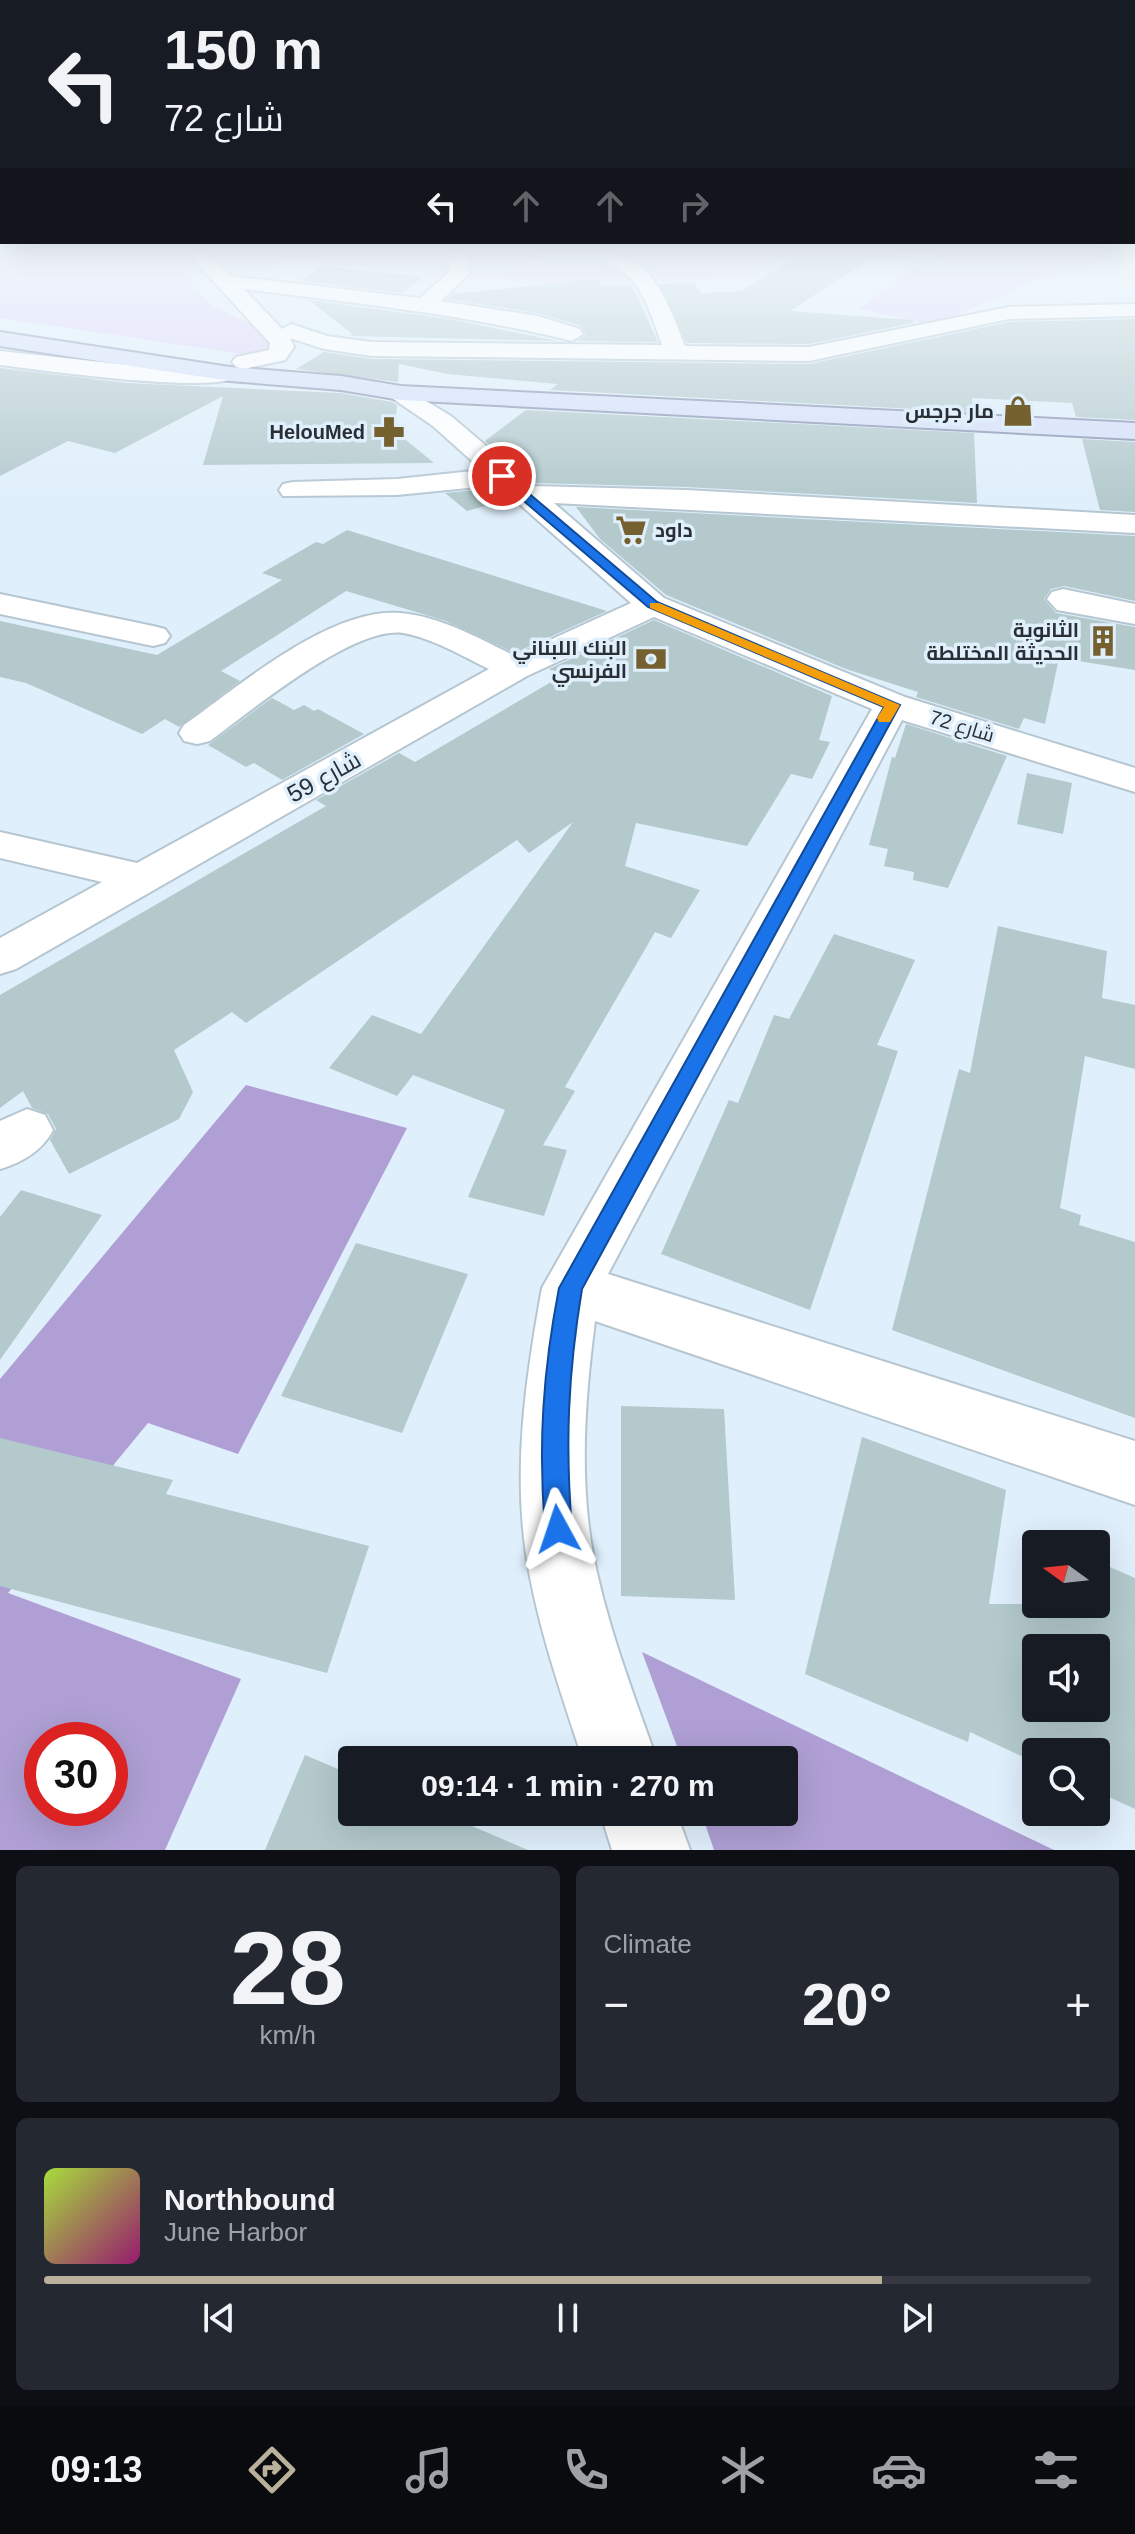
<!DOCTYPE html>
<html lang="en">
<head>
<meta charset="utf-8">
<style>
  :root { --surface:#171b24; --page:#242831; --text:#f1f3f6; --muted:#9ea1a6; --line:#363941; --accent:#b9b19c }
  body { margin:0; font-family:Helvetica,Cairo,sans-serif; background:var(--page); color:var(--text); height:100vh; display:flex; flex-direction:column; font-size:30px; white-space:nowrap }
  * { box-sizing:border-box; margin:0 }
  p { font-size:26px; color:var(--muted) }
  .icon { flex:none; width:44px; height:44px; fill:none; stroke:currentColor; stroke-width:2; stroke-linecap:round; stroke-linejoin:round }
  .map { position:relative; height:1850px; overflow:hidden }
  .panel { display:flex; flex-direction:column; gap:16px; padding:16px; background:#0d0f14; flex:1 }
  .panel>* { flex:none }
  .top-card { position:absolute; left:0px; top:0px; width:1136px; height:244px; box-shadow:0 8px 32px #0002; background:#171b24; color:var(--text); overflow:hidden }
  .needle { width:52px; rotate:285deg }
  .tools { position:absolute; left:1022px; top:1530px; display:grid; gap:16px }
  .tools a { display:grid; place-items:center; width:88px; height:88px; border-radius:8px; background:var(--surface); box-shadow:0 8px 32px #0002; font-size:40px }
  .speed { position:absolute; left:24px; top:1722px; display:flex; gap:16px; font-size:40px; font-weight:700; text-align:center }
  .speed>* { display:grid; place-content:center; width:104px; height:104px; border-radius:50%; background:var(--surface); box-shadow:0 8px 32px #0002; line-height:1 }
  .speed .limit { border:12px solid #d22; background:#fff; color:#111 }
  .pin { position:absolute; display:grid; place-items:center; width:68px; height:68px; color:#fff; margin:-34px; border:4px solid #fff; border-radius:50%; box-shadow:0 2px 8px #0007 }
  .me { position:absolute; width:88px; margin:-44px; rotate:355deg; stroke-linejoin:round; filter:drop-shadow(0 0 6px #0008) }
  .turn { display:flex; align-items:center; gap:28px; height:168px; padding:0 32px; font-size:36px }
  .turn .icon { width:104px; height:104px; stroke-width:2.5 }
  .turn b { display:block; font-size:56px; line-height:68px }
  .lanes { display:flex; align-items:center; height:76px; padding:0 32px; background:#0003; justify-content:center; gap:40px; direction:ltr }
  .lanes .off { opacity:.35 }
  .big { font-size:60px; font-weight:700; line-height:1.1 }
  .panel .widget { flex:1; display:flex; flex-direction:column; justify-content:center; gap:12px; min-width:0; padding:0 28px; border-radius:12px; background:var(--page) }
  .panel .dial { align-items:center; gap:0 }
  .dial b { font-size:104px; line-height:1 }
  .song { display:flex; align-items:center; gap:24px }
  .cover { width:96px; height:96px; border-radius:12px; background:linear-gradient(135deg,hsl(80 70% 55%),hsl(320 70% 35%)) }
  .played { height:8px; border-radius:4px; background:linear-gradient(90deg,var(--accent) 80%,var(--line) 80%) }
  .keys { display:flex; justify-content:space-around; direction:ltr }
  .heat { display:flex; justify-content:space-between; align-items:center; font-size:44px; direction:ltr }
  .panel .tiles { flex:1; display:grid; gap:16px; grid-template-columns:1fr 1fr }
  .widget:last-child { grid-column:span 2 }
  .trip { position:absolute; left:338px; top:1746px; width:460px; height:80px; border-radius:8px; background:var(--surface); box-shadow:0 8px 32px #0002; font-weight:700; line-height:80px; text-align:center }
  .tab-bar { display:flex; height:128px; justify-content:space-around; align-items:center; background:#090b0e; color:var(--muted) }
  .tab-bar .icon { width:56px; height:56px }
  .tab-bar .selected { color:var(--accent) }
  .tab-bar b { font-size:36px; color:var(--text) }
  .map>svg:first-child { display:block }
  .green { fill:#ddd2f8 }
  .forest { fill:#af9fd4; fill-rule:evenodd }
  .building { fill:#b3c9cc; fill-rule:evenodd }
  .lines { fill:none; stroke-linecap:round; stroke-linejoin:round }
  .minor-casing { stroke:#b6c6d1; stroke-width:4 }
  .major-casing { stroke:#8894b1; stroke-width:4 }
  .minor { fill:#fff; fill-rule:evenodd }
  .major { fill:#d6e0f9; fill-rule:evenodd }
  .route { fill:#1a73e8; stroke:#114b97; stroke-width:2 }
  .slow { fill:#f59e0b }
  .labels { text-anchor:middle; stroke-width:7; stroke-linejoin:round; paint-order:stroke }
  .far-poi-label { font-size:20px; font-weight:bold; fill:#292f34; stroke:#dfeffb; text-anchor:end }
  .far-street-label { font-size:20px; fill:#292f34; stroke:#dfeffb }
  .street-label { font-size:24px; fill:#292f34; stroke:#dfeffb }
</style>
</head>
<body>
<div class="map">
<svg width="1135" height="1850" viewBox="0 0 1135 1850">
  <rect width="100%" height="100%" fill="#dfeffb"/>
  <g class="green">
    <path d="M0 250H793L751 278 561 284 301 262 181 272 211 305 255 326 275 345 268 353 249 355 0 318Z"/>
    <path d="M853 250H1085L1108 259 1043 277 933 325 859 309 924 260Z"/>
  </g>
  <g class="forest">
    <path d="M246 1085 407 1128 238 1454 148 1423 8 1593 241 1679 165 1850H0V1379ZM42 1740H110V1808H42Z"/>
    <path d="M642 1652 1054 1850H714L701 1812H784V1760H682Z"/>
  </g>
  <g class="building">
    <path d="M810 250 870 259 790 311 913 320V323L809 344 687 343 659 284 694 283 701 293 741 291Z"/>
    <path d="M322 266 423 277 402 293 300 281Z"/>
    <path d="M596 279 603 286 632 285 658 342 577 341 586 335 581 326 538 313 447 299 452 294Z"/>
    <path d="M309 300 449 319 558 341 350 336 352 334Z"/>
    <path d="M1135 319V420L1076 417 1072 403 972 398 973 412 550 390 558 384 448 374 399 364 398 382 296 369 324 352 372 359 809 364 1009 322Z"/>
    <path d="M0 368 127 383 341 393 392 402 397 405 395 431 434 463 203 465 223 396 115 453 68 441 0 476Z"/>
    <path d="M526 410 974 433 977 503 686 487 534 483 485 441Z"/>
    <path d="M1082 439 1135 442V512L1100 510Z"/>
    <path d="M497 488 510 499 467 511 445 493Z"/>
    <path d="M576 507 1135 536V601L1064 586 1051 589 1044 599 1056 613 1135 627V670L1059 658 1045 724 1024 718 1019 729 916 697 918 692 846 669 666 595 600 539Z"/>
    <path d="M347 530 607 611 515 653 446 621 346 591 221 671 240 681 179 727 165 719 142 734 26 683 0 677V621L157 655 282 580 262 573 316 542 323 544Z"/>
    <path d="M654 620 832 696 819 740 830 742 812 779 791 774 747 846 636 823 625 866 700 890 671 938 655 932 565 1087 575 1091 543 1145 567 1150 544 1216 468 1197 505 1110 413 1075 397 1096 329 1068 372 1015 421 1034 573 822 529 853 517 840 246 1023 232 1012 174 1050 193 1092 179 1119 69 1174 50 1140 56 1129 48 1114 32 1108 23 1091 0 1108V995L326 806 316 800 399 753 415 762 563 675 549 669Z"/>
    <path d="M272 698 294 710 304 705 314 711 318 709 364 734 282 780 254 763 246 767 208 745Z"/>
    <path d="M906 724 1007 756 948 888 913 880 914 872 884 866 888 849 869 845 892 757 895 758Z"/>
    <path d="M1027 773 1072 783 1063 834 1017 824Z"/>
    <path d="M998 926 1107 951 1102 998 1135 1005V1069L1085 1056 1060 1208 1081 1215 1079 1225 1135 1242V1418L892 1330 959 1069 970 1073Z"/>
    <path d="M834 934 915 960 877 1045 898 1051 810 1310 661 1254 729 1100 738 1103 774 1015 789 1019Z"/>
    <path d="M21 1190 102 1215 0 1360V1217Z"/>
    <path d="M356 1243 468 1274 402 1433 281 1396Z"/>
    <path d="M621 1406 724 1409 735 1600 621 1596Z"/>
    <path d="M862 1437 1006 1490 989 1604H1096V1561L1135 1578V1809L1096 1791V1752H1036V1763L970 1732 968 1742 805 1674ZM1036 1648H1096V1708H1036Z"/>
    <path d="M0 1438 173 1480 166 1494 369 1546 327 1673 0 1586Z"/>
    <path d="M305 1755 352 1775V1812H439L528 1850H265Z"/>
  </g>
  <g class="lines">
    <defs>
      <g id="minor">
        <path d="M185 250H205L230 276 420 298 449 272V250H467L469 274 441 301 538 316 580 329 583 334 572 341C464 314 354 303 244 289L282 329 291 324 327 336 372 342 662 345C632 255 623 264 534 256L525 250C627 250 647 242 685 346L809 347 1009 307 1135 304V316L1009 319 809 361 372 356 324 349 290 338 294 347 285 360 244 369 236 367 232 362 236 357 269 350 270 343Z"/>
        <path d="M886 250H927L939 256 929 262 889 254Z"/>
        <path d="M0 351 176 370 230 367 242 374C225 397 35 369 0 365Z"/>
        <path d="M401 386 451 416 533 486 686 490 1135 515V533L554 503 664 598 905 697 1135 768V792L902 720 608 1274 1135 1441V1505L595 1321C585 1399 579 1477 593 1554 607 1625 633 1693 657 1760H583C561 1693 537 1625 526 1554 513 1465 526 1376 542 1288L872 709 654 617 527 676 16 969 0 974V938L102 882 0 858V832L137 863 489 669C462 656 432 638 403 633 353 626 251 711 210 741L197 744 184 741 179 733 184 725C238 687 330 607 400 613 440 616 480 639 515 656L631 603 498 485 397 495 283 496 279 490 283 484 293 482 397 479 482 470 433 426 392 398 389 393 392 388Z"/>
        <path d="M1063 589 1135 604V624L1057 610 1047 599 1052 592Z"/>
        <path d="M0 594 153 626 165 629 170 636 165 643 153 646 0 614Z"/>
        <path d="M27 1109 45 1115 53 1130C42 1151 23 1162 0 1169V1121Z"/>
        <path d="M600 1812H676L690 1850H612Z"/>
      </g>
      <path id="major" d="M0 332 230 367 341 376 401 386 1135 423V439L401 400 341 390 230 381 0 346Z"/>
    </defs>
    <use href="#minor" class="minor-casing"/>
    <use href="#major" class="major-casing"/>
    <use href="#minor" class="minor"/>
    <use href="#major" class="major"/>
  </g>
  <linearGradient id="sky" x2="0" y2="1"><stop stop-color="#79b6cf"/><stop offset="0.49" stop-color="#f1f8fd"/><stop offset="1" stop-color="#f1f8fd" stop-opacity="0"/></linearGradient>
  <rect width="1135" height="509" fill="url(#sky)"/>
  <path class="route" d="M498 474H506L657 602 900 705 582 1289C568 1373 565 1445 572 1529L568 1538 558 1542 549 1538 545 1529C538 1444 543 1371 559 1288L884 707 648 607 498 479Z"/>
  <path class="slow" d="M650 603H659L900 705 890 722H879L877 718 884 707 650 608Z"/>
  <defs>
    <symbol id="shop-bare" viewBox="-9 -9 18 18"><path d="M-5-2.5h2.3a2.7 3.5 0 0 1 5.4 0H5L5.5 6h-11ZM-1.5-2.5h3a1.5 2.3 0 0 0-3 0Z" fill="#75602f" stroke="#dfeffb" stroke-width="2.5" paint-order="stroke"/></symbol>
    <symbol id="pharmacy-bare" viewBox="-9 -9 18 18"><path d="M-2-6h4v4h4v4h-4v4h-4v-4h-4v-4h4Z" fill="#75602f" stroke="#dfeffb" stroke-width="2.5" paint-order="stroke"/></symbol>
    <symbol id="supermarket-bare" viewBox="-9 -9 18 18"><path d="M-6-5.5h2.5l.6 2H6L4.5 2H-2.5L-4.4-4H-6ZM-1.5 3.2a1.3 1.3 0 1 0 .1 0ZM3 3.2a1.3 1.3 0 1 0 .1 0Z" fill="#75602f" stroke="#dfeffb" stroke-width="2.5" paint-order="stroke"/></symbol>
    <symbol id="building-bare" viewBox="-9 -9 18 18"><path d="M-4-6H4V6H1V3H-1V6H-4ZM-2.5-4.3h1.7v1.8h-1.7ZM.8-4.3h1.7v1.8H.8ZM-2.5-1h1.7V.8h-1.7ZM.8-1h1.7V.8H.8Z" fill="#75602f" stroke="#dfeffb" stroke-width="2.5" paint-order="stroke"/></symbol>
    <symbol id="bank-bare" viewBox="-9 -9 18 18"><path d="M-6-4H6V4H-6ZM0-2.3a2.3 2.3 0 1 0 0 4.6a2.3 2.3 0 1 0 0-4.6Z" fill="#75602f" stroke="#dfeffb" stroke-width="2.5" paint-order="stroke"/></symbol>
  </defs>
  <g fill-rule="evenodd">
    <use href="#shop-bare" x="996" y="389" width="44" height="44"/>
    <use href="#pharmacy-bare" x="367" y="410" width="44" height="44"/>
    <use href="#supermarket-bare" x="609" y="508" width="44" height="44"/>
    <use href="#building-bare" x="1081" y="619" width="44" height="44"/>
    <use href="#bank-bare" x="629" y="637" width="44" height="44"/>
  </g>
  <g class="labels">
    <g class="far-poi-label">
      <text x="994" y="418">مار جرجس</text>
      <text x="365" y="439">HelouMed</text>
      <text x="655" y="537" text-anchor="start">داود</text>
      <text x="1079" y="637">الثانوية<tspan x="1079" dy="23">الحديثة المختلطة</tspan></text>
      <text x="627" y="655">البنك اللبناني<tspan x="627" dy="23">الفرنسي</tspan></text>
    </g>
    <g class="far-street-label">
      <text transform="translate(962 726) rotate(17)" y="7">شارع 72</text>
    </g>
    <g class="street-label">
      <text transform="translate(324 777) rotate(-29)" y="8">شارع 59</text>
    </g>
  </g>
</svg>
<div class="tools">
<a><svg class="needle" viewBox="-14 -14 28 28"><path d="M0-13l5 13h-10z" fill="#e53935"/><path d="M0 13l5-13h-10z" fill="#9ea1a6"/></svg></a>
<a><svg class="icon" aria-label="sound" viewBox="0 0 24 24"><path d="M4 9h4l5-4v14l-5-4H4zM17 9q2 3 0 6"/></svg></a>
<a><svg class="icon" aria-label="search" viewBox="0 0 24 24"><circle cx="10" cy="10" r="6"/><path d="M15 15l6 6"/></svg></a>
</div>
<div class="speed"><div class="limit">30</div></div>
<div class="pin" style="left:502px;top:476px;background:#d93025"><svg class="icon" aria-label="arrive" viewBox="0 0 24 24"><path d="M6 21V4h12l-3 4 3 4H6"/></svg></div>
<svg class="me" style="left:558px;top:1529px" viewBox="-20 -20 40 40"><path d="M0-17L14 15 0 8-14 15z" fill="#1a73e8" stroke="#fff" stroke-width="4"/></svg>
<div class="trip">09:14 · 1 min · 270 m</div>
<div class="top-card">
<div class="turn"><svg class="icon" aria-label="left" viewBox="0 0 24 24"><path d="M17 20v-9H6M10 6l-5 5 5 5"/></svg><div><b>150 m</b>شارع 72</div></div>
<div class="lanes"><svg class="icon" aria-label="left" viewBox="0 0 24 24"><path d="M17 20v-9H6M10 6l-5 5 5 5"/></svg><svg class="icon off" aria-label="ahead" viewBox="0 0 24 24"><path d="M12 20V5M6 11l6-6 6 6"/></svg><svg class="icon off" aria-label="ahead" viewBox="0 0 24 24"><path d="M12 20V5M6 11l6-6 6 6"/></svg><svg class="icon off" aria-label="right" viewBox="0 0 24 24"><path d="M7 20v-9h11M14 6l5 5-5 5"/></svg></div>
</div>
</div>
<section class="panel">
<div class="tiles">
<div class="widget dial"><b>28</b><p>km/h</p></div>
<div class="widget"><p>Climate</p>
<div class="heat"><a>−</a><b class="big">20°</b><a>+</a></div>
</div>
<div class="widget">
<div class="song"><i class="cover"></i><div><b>Northbound</b><p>June Harbor</p></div></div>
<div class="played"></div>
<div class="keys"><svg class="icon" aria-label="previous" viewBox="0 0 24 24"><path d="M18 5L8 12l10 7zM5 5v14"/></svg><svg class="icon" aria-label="pause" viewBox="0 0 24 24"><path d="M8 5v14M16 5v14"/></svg><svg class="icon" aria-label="next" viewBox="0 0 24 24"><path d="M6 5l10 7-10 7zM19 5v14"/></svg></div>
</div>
</div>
</section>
<nav class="tab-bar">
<b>09:13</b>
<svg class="icon selected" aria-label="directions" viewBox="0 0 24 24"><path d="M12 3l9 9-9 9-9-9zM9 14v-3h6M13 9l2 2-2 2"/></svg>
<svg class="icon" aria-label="music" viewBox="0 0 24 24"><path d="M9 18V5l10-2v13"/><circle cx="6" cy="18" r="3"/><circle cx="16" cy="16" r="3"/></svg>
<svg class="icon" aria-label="phone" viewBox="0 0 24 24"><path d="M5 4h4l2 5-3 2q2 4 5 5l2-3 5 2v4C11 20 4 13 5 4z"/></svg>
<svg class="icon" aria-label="climate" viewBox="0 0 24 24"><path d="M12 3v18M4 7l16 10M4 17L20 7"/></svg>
<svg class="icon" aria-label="car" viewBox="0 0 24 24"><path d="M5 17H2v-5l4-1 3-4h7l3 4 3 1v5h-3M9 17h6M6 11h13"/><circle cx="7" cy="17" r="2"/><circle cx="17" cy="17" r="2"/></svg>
<svg class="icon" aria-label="filters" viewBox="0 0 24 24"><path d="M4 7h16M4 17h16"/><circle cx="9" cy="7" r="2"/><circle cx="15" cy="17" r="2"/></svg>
</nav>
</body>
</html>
